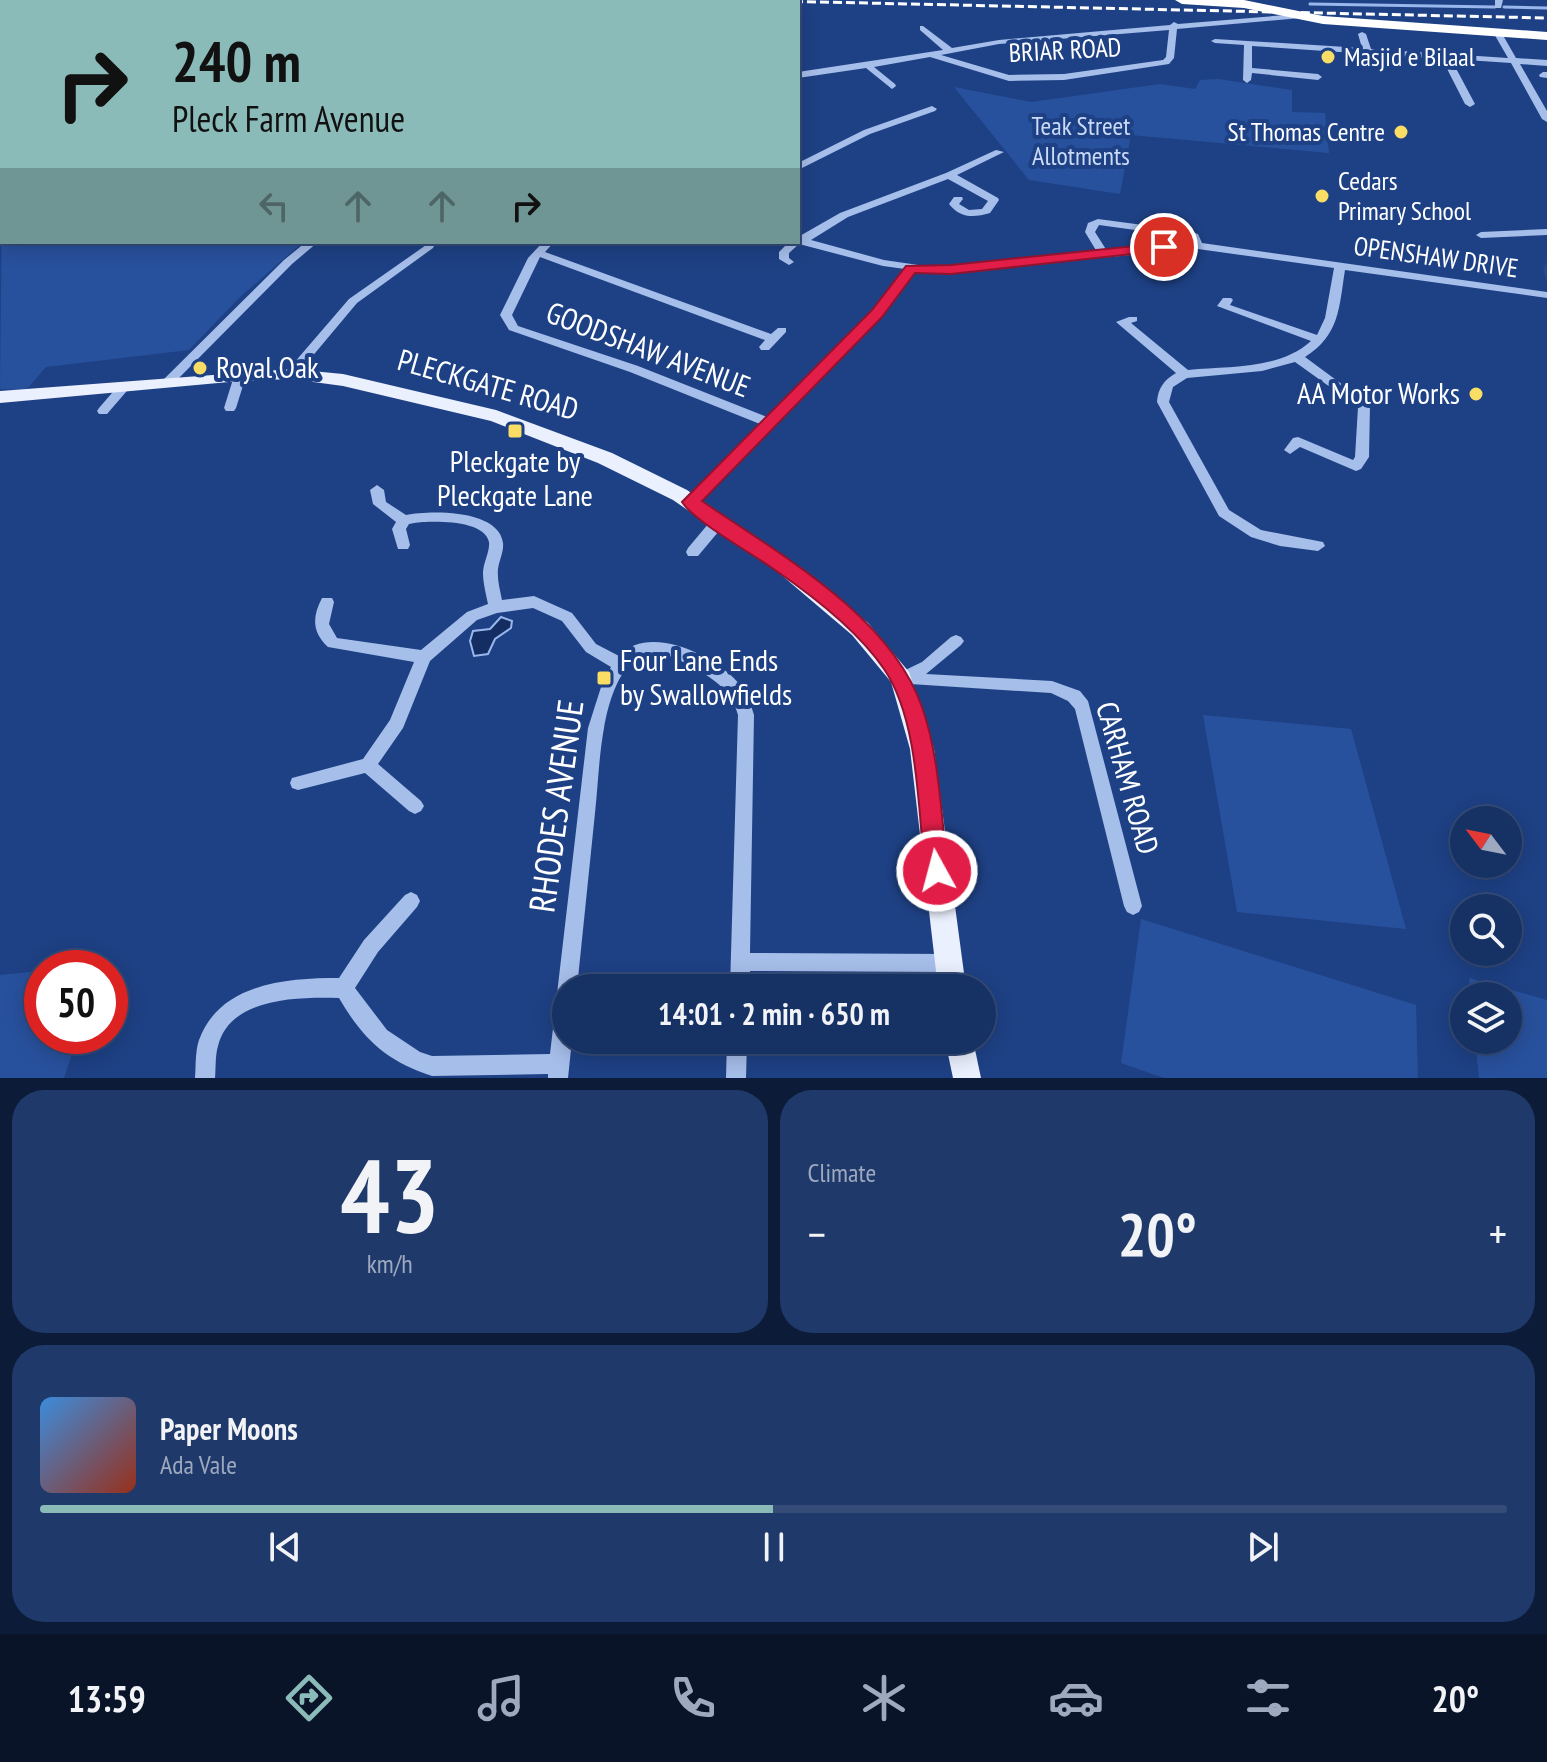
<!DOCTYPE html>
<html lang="en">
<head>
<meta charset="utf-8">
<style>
  :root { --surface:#163164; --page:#1f396a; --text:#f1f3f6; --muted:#9ea9bf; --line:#354c78; --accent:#8bbbb9 }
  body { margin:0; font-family:"PT Sans Narrow",sans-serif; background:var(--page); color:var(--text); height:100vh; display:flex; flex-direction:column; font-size:30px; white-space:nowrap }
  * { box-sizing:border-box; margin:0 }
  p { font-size:26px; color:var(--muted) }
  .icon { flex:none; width:44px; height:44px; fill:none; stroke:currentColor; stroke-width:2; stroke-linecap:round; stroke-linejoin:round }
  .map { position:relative; height:1078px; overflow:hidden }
  .sheet { display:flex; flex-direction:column; gap:12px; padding:12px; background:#0c1b37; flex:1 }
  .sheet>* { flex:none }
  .top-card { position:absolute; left:0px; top:0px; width:800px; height:244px; box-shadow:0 4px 20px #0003,0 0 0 2px var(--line); background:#8bbbb9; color:#111; overflow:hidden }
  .needle { width:52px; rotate:302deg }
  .fabs { position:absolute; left:1450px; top:806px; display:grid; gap:16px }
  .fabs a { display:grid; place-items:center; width:72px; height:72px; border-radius:50%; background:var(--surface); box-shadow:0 4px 20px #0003,0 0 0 2px var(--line); font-size:40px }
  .speed { position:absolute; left:24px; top:950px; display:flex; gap:16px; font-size:40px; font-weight:700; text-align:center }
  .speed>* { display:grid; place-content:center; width:104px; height:104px; border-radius:50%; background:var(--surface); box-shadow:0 4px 20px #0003,0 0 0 2px var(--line); line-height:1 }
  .speed .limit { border:12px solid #d22; background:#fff; color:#111 }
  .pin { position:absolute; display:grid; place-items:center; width:68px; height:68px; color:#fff; margin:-34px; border:4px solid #fff; border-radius:50%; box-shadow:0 2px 8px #0007 }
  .me { position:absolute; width:88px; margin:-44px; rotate:353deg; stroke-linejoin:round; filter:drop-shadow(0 0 6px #0008) }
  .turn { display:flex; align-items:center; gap:28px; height:168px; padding:0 40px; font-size:36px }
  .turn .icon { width:104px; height:104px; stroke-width:2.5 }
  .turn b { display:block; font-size:56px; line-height:68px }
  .lanes { display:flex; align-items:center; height:76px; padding:0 40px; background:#0003; justify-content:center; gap:40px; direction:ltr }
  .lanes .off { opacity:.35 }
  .big { font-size:60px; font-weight:700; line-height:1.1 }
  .sheet .card { flex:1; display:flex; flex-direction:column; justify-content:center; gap:12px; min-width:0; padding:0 28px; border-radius:32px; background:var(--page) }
  .sheet .dial { align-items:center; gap:0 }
  .dial b { font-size:104px; line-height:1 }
  .song { display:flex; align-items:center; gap:24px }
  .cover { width:96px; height:96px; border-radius:12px; background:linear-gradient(135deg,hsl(210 70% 55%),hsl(10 70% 35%)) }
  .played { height:8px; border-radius:4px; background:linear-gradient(90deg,var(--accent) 50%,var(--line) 50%) }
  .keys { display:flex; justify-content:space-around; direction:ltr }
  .heat { display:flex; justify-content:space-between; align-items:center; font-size:44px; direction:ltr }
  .sheet .tiles { flex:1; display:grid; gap:12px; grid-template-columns:1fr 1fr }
  .card:last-child { grid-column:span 2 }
  .trip { position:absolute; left:552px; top:974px; width:444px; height:80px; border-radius:40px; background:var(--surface); box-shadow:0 4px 20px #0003,0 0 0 2px var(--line); font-weight:700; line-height:80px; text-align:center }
  .tab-bar { display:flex; height:128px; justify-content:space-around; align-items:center; background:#091428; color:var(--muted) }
  .tab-bar .icon { width:56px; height:56px }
  .tab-bar .selected { color:var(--accent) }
  .tab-bar b { font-size:36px; color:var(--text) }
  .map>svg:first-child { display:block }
  .green { fill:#28519d }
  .water { fill:#142e64; stroke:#99b7ec; stroke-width:2 }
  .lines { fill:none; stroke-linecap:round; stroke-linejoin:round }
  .stream { stroke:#99b7ec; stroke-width:3 }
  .minor { fill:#a6beea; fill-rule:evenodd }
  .major { fill:#eaf0fe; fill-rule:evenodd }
  .highway { fill:#fff; fill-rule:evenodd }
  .rail { stroke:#fff; stroke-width:3; stroke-dasharray:9 4; stroke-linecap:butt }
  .wall { fill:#274a8c }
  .building { fill:#2d56a3; stroke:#203c72; stroke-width:2 }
  .route { fill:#e11d48; stroke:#92132f; stroke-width:2 }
  .poi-dot { fill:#f9dd65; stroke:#1e4185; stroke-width:3 }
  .labels { text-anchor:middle; stroke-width:8; stroke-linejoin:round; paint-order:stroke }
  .far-street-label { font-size:26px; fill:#fff; stroke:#1e4185 }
  .far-poi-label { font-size:26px; fill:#fff; stroke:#1e4185; text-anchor:start }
  .far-park-label { font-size:26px; fill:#cadaf7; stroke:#1e4185 }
  .street-label { font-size:30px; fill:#fff; stroke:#1e4185 }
  .poi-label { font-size:30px; fill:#fff; stroke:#1e4185; text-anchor:start }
  .near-street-label { font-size:36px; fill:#fff; stroke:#1e4185 }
</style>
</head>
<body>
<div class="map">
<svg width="1547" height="1078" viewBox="0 0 1547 1078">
  <rect width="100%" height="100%" fill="#1e4185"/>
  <g class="green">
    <path d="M1218 79 1292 90V112L1325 113 1329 153 1131 135 1120 194 1029 180 954 87 1031 102 1160 84 1195 89 1200 80Z"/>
    <path d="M2 193V242H303L239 298 189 350 46 367 26 390 0 389Z"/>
    <path d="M1203 715 1351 729 1406 929 1237 912Z"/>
    <path d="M1141 919 1416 1005 1418 1078H1164L1121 1063Z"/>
    <path d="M42 971V1036H78L64 1078H0V975Z"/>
    <path d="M1469 978 1547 1000V1078H1479L1475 1040H1508V996H1471Z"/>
  </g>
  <path class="water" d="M501 617 512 621 511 628 495 639 488 654 474 656 470 641 473 631 490 629Z"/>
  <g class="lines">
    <g class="stream">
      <path d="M1310 4 1495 7"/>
      <path d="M1504 7 1547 8"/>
    </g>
    <g class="minor">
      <path d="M109 0H128L131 2H112Z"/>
      <path d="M519 0H541L544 2H522Z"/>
      <path d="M1495 0H1503L1501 8H1495Z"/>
      <path d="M1298 14H1301V18L1177 29 1174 58 1169 64 1064 80 1009 81 930 57 874 67 895 84 896 86 892 89 866 68 798 78V72L943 50 920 30V26H923L952 48 999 40 1170 25 1174 22 1178 24ZM1169 30 1166 57 1163 60 1064 74 1009 75 941 55 999 44Z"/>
      <rect x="0" y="25" width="2" height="5"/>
      <path d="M1494 30H1500L1516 58 1547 60V66L1520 64 1547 111V122L1542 119 1511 63 1451 59 1475 104 1470 107 1465 104 1442 59 1252 46V68L1318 74 1322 77 1318 80 1252 73 1251 80 1247 83 1243 80 1244 45 1215 43 1211 41 1215 39 1362 48 1358 34 1362 32 1366 34 1371 49 1508 58 1493 32Z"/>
      <path d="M2 69V75L0 76V70Z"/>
      <path d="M1543 72H1547V78L1540 77 1539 75Z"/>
      <path d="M932 106 937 109 935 111 870 134 798 170V163L864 130Z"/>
      <path d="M2 143V149L0 150V144Z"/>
      <path d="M996 150 1004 152 957 175 998 198 999 200 990 213C973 218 960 218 949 204L954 197H962L963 199 959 204 969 210 982 209 988 201 948 179 848 217 811 240 884 260 932 267 1097 252 1085 232 1088 223 1098 219 1188 231 1198 234 1202 243 1547 292V298L1345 270C1339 307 1340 335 1305 357L1370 405 1369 457 1361 469 1356 471 1300 447 1290 454 1284 450 1293 438 1298 437 1353 460 1355 457 1358 407 1295 362 1262 371 1187 378 1173 387 1169 402 1229 510 1261 530 1323 542 1325 546 1318 551 1280 546 1251 537 1219 516 1157 402C1158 388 1164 380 1176 373L1116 322 1129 317H1137V321L1131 323 1188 370C1229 366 1279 370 1311 341L1217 306 1223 298H1231L1233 300 1230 305 1317 335 1325 318 1334 268 1198 249 932 273 915 271 881 316 695 505 690 507 683 502 685 499 760 424 630 372 509 330 500 315 528 258 543 242H554L545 252 771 334 778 328H786V332L769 350H761L759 347 765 340 540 257 512 315 518 326 638 366 767 417 873 312 905 269 883 266 799 244 789 253V258L794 262 789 265 779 259V252L789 242H798V237L840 213 946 173ZM1099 225 1186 237 1190 238 1192 243 1107 251 1095 232Z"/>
      <path d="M1547 229V235L1481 238 1476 235 1481 232Z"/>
      <path d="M306 242H318L292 264 170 387H162L160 384 162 381 284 260Z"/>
      <path d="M429 243 434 246 433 248 357 303 295 377H287L285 374 287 371 349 299Z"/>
      <path d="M240 372 246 376 236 408 234 411H226L224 408 234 376Z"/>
      <path d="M122 385 126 386 128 389 126 392 107 414H99L97 411 99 408 118 386Z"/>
      <path d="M377 485 384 490 386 502 406 515C430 510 499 509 503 543 504 551 499 561 498 569 497 579 500 590 502 600L534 596 572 613 596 644 619 656C649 622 719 657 741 686 748 695 751 705 754 715L750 953 948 954 955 956 957 963 955 970 948 972 750 971V988H730L738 715C732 692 715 679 694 668 678 659 656 646 638 658 617 671 608 705 604 728 599 755 598 785 595 813 589 871 583 930 577 988H566V1040H572L568 1078H548V1074L432 1076C386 1061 363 1039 339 998 299 997 230 997 218 1046 215 1056 216 1068 215 1078H195C196 1066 195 1052 199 1040 220 983 286 978 339 978L364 940 405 895 411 892 417 895 420 901 417 907 378 952 355 988 387 1030 420 1052 432 1056 550 1054 588 728 602 684 611 667 586 652 562 621 533 608 497 613 477 620 430 661 403 728 378 764 421 801 424 806 421 811 415 814 409 811 365 773 298 790 292 788 290 783 292 778 363 759 390 720 414 662 328 647C312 632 312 617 322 598H332L334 602 329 624 337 638 421 650 467 612 488 604C486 594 483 583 483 573 483 563 490 552 489 542 484 519 431 521 414 523L409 524 406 529 410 545 408 549H398L392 529 396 522 373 504 370 490Z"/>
      <path d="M719 516 726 521 724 525 698 556H688L686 552 688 548 714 517Z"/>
      <path d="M956 635 961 637 964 641 961 645 926 674 1052 681 1080 691 1088 701 1142 906 1139 912 1133 915 1127 912 1124 906 1075 709 1068 701 1051 693 895 683 893 679 895 675 922 662 951 637Z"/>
      <path d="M727 1040H747L746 1078H726Z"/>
    </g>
    <g class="major">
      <path d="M291 369 343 374 496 410 612 453 687 490 793 563 868 623 909 672 934 749 966 988H938L910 749 891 682 852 635 779 573 673 500 598 463 491 421 343 386 291 379 240 381 0 403V391Z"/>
      <path d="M945 1040H973L981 1078H953Z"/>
    </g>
    <path class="highway" d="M1175 0H1244L1323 16 1547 32V40L1323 24 1244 8 1182 4Z"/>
    <path class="rail" d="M729 0 1547 18"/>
  </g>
  <path class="wall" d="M1547 262V281L1543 269Z"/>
  <path class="building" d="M0 94H2L1 109 2 115 0 116Z"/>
  <path class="route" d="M1164 243 1169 244V250L951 274 915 273 882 317 702 501C779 554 890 615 922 707 940 758 941 818 948 871L945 879 937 882 929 879 925 871C918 811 919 720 884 669 858 631 813 596 775 570 753 554 695 522 682 502L872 310 906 266 951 265Z"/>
  <g class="poi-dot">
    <circle cx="1328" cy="57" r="8"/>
    <circle cx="1401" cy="132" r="8"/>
    <circle cx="1322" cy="196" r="8"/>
    <circle cx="200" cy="368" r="8"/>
    <circle cx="1476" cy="394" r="8"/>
    <rect x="507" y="423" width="16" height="16" rx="4"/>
    <rect x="596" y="670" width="16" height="16" rx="4"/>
  </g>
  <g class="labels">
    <g class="far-street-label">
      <text transform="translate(1065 50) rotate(-3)" y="9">BRIAR ROAD</text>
      <text transform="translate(1436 257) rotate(8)" y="9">OPENSHAW DRIVE</text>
    </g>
    <g class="far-poi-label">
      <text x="1344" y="66">Masjid e Bilaal</text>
      <text x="1385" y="141" text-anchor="end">St Thomas Centre</text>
      <text x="1338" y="190">Cedars<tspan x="1338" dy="30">Primary School</tspan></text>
    </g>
    <g class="far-park-label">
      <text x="1081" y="135">Teak Street<tspan x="1081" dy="30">Allotments</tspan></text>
    </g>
    <g class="street-label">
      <text transform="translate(648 350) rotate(21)" y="10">GOODSHAW AVENUE</text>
      <text transform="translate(488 385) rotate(16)" y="10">PLECKGATE ROAD</text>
      <text transform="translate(1127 778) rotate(74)" y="10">CARHAM ROAD</text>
    </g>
    <g class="poi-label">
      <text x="216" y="378">Royal Oak</text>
      <text x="1460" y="404" text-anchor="end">AA Motor Works</text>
      <text x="515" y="472" text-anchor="middle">Pleckgate by<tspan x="515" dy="34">Pleckgate Lane</tspan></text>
      <text x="620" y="671">Four Lane Ends<tspan x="620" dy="34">by Swallowfields</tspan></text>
    </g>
    <g class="near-street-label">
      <text transform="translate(556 806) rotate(-82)" y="13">RHODES AVENUE</text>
    </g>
  </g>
</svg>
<div class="fabs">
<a><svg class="needle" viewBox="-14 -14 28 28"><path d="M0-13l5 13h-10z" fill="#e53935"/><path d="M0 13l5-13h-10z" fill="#9ea9bf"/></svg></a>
<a><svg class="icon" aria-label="search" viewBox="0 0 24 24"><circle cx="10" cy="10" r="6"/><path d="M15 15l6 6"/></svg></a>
<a><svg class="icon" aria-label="layers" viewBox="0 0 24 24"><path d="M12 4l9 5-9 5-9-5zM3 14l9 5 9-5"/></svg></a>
</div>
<div class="speed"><div class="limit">50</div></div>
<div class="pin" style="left:1164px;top:247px;background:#d93025"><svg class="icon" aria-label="arrive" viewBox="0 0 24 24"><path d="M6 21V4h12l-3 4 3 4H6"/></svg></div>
<svg class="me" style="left:937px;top:871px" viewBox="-20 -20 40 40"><circle r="17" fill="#e11d48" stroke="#fff" stroke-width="3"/><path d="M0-11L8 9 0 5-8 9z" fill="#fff"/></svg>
<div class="trip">14:01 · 2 min · 650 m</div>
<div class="top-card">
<div class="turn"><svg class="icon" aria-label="right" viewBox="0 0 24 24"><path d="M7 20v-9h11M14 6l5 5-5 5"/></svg><div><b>240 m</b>Pleck Farm Avenue</div></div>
<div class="lanes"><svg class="icon off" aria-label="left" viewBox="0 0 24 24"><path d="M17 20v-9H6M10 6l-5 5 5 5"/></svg><svg class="icon off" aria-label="ahead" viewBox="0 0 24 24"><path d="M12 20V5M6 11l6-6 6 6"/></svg><svg class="icon off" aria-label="ahead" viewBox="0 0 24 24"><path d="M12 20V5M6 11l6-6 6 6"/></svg><svg class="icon" aria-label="right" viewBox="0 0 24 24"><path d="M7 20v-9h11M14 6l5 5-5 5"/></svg></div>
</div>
</div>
<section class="sheet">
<div class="tiles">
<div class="card dial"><b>43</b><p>km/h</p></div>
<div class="card"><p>Climate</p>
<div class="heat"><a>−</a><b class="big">20°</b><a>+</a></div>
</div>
<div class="card">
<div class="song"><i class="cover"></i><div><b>Paper Moons</b><p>Ada Vale</p></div></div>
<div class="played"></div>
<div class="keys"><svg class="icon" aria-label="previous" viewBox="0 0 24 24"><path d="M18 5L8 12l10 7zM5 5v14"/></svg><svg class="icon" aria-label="pause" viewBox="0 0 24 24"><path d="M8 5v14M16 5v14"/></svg><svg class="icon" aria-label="next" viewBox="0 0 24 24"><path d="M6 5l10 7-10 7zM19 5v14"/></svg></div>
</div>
</div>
</section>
<nav class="tab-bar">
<b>13:59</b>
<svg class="icon selected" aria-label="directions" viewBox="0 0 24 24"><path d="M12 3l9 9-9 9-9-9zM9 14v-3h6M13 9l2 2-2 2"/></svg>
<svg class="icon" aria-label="music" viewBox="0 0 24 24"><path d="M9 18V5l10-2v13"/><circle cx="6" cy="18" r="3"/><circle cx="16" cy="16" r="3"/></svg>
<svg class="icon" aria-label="phone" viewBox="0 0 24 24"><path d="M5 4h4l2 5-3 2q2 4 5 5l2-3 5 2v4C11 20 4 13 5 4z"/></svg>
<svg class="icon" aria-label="climate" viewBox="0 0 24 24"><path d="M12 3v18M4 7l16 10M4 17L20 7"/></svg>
<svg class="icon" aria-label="car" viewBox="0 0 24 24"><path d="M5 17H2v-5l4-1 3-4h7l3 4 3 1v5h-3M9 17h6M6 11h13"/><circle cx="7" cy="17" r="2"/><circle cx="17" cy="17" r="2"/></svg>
<svg class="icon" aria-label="filters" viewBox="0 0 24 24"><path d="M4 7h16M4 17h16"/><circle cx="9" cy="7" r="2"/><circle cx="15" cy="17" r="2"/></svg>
<b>20°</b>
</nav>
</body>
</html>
